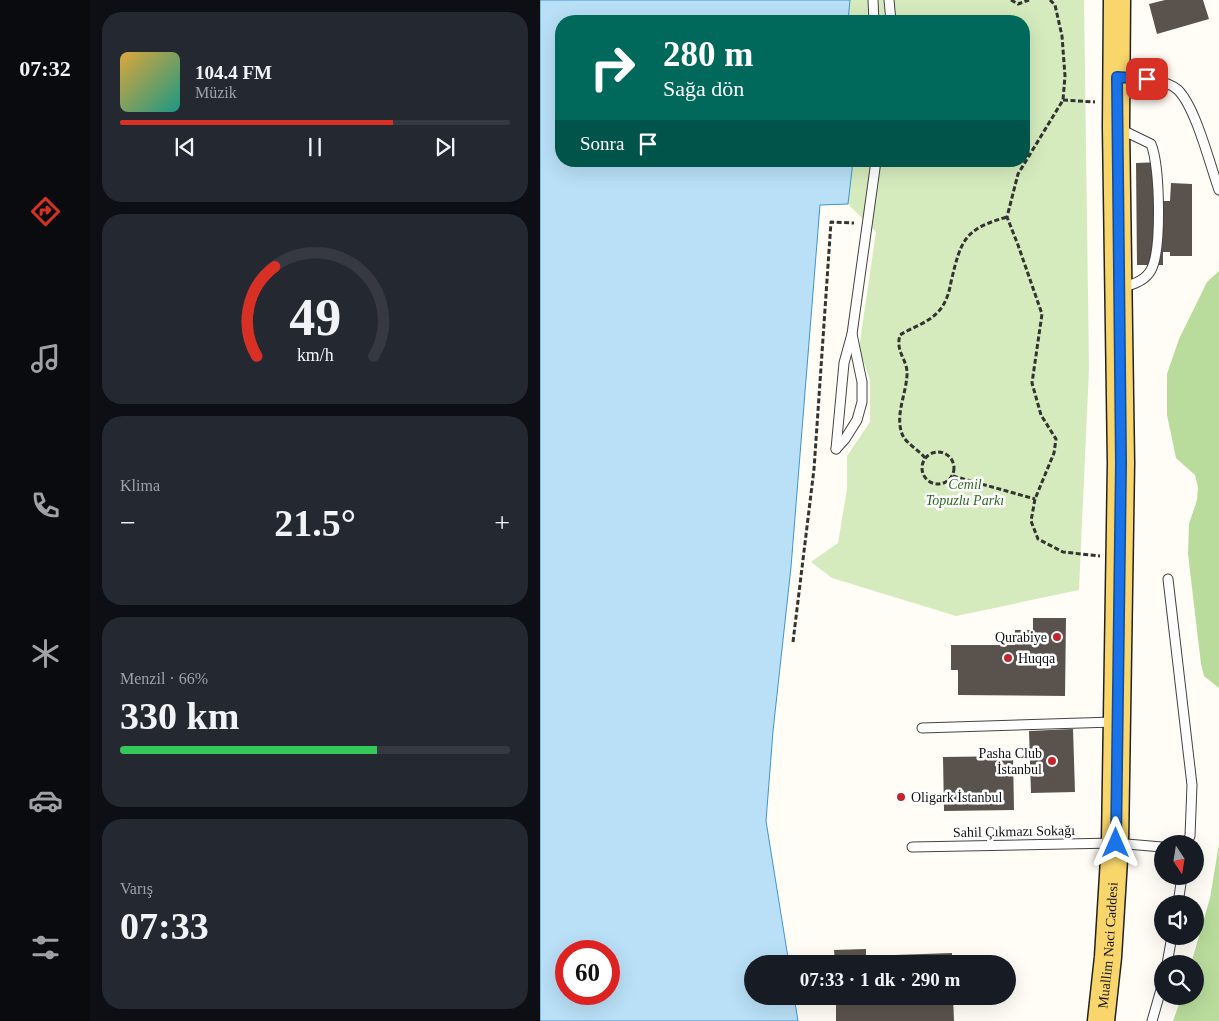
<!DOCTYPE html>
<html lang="tr">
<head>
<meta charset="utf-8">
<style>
  :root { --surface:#171b24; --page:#242831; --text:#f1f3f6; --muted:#9ea1a6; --line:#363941; --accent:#d93025 }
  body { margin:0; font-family:"Times New Roman",serif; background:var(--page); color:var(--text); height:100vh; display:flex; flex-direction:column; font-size:19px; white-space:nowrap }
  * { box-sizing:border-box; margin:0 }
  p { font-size:16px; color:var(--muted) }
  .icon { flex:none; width:28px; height:28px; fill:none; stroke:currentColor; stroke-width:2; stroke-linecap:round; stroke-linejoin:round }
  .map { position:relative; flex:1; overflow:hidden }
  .side { display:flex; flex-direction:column; gap:12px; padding:12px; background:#0d0f14; width:450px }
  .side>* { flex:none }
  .hud { position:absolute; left:15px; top:15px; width:475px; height:152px; border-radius:20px; box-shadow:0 5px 20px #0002; background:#00695c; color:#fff; overflow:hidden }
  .needle { width:32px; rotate:168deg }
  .controls { position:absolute; left:614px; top:835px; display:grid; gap:10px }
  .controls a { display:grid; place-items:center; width:50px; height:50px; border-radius:50%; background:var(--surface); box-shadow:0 5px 20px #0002; font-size:25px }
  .speed { position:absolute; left:15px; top:940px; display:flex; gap:10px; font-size:25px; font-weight:700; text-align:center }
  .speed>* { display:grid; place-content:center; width:65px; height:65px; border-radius:50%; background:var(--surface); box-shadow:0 5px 20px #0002; line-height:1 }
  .speed .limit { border:8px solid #d22; background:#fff; color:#111 }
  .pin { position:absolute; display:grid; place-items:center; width:42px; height:42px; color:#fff; margin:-21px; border-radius:10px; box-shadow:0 2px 8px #0006 }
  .me { position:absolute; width:55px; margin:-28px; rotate:0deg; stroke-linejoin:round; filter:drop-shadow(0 0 4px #0008) }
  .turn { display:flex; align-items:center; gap:18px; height:105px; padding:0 25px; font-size:22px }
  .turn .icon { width:65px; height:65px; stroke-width:2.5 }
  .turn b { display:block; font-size:35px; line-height:42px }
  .then { display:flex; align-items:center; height:48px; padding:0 25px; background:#0003; gap:10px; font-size:19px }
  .big { font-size:38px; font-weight:800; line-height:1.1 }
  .side .card { flex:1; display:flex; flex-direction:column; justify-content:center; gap:8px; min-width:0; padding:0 18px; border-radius:20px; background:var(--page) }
  .side .dial { align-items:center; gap:0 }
  .dial svg { height:130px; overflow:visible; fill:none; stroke:var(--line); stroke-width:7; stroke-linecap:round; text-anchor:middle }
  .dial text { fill:var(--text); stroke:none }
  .song { display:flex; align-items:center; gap:15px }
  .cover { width:60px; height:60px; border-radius:8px; background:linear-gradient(135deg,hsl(40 70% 55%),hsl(170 70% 35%)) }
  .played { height:5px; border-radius:2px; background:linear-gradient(90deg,var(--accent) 70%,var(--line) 70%) }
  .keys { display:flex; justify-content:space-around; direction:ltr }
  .heat { display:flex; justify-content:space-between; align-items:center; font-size:28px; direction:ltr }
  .charge { height:8px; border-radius:4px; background:linear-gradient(90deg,#34c759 66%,var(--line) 0) }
  .trip { position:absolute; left:204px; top:955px; width:272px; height:50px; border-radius:25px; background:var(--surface); box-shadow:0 5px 20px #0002; font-weight:800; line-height:50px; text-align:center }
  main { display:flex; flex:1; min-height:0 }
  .menu { display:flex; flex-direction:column; width:90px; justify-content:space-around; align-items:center; background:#090b0e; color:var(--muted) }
  .menu .icon { width:35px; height:35px }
  .menu .on { color:var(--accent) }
  .menu b { font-size:22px; color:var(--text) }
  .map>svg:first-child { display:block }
  .green { fill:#d5ebbd }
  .forest { fill:#b9dc9c }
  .water { fill:#b9e0f7; stroke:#3f96cf; fill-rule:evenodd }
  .building { fill:#5a524d }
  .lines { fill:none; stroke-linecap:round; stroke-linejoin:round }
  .lane-casing { stroke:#444; stroke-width:11 }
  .primary-casing { stroke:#222; stroke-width:29 }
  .path { stroke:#333; stroke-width:3; stroke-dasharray:5 2.5; stroke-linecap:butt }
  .lane { stroke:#fff; stroke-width:9 }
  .primary { stroke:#f9d66b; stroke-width:26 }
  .route-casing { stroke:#114b97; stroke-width:12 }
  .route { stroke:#1a73e8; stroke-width:9 }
  .poi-dot { fill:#c4262e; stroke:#fff; stroke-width:2 }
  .labels { text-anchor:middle; stroke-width:5; stroke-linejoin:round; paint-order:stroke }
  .park-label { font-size:14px; font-style:italic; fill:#2f6b1f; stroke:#fff }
  .poi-label { font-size:14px; fill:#111; stroke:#fff; text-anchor:end }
  .street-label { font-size:14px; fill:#111; stroke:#fff }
</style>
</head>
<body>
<main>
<nav class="menu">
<b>07:32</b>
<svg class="icon on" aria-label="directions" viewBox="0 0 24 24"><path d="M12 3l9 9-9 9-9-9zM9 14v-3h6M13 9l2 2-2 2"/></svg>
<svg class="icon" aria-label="music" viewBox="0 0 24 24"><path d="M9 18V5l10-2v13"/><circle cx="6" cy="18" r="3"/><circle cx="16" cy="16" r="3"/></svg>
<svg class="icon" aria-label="phone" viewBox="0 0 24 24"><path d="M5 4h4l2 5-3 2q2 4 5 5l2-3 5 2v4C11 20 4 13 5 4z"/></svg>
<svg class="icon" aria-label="climate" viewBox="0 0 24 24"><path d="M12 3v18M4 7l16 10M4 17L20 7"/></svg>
<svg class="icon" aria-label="car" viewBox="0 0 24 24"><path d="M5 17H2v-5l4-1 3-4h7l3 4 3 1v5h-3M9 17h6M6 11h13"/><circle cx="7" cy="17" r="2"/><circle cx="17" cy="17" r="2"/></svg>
<svg class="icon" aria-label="filters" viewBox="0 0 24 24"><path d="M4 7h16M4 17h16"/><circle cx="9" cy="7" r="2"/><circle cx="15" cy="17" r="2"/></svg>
</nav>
<section class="side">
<div class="card">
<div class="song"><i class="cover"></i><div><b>104.4 FM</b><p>Müzik</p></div></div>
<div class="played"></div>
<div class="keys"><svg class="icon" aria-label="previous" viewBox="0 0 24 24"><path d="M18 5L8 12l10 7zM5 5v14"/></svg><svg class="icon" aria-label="pause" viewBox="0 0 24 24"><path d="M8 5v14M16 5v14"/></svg><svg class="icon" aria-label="next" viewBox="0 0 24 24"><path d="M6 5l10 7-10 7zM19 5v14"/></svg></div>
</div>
<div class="card dial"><svg viewBox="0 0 100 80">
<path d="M14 69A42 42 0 1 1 86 69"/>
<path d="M14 69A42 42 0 0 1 25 14" stroke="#d93025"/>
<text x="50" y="56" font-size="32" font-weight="700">49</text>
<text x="50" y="72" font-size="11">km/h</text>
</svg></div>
<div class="card"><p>Klima</p>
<div class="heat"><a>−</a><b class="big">21.5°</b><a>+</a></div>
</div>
<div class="card"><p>Menzil · 66%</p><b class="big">330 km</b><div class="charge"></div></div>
<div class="card"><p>Varış</p><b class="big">07:33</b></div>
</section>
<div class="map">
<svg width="679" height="1021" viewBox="0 0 679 1021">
  <rect width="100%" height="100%" fill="#fffdf5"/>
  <path class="green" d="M310 0H544L549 369 539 590 416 616 292 578 271 562 298 543 307 489V456L330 422V380L319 348 336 232 308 204 313 161H484V21H308Z"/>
  <g class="forest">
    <path d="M679 271V688L664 676 661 664 648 554 649 524 657 500 658 487 655 475 636 458 627 415V374L639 339 667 282Z"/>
    <path d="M679 844V1021H633L642 996H655V964H651L670 898Z"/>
  </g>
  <path class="water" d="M0 0H310L308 21H21V161H313L308 204 280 205 251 567 233 731 226 821 249 964H212V996H254L258 1021H0ZM26 951H69V994H26Z"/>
  <g class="building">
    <path d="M625 0H663L669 19 617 34 609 4Z"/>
    <path d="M621 162V201H630L631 183 652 184V256H630V252H623V265H597L596 163Z"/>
    <path d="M493 618H526L525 696 418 695V670H411V645H475V630H493Z"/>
    <path d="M533 729 535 792 491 793 489 731Z"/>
    <path d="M473 756 474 810 404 811 403 757Z"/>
    <path d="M326 949V956L412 953V964H295L294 950Z"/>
    <path d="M296 996H413L414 1021H296Z"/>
  </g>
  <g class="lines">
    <defs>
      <g id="lane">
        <path d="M333 0 334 21"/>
        <path d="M349 0 351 21"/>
        <path d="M579 77C595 78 627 79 638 90 656 108 670 165 679 190"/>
        <path d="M578 128 611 144C620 166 622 250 611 270 605 281 593 285 581 287"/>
        <path d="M296 449 304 363 312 334 336 161"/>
        <path d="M296 449 305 439 317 420 322 402V382L312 334"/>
        <path d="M628 579 652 785 650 836 646 844"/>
        <path d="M382 728 574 722"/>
        <path d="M372 847 575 843 622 847"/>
        <path d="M638 904 642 876"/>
        <path d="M627 964 632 936"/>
        <path d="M612 1021 622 986"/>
      </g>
      <g id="primary">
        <path id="s1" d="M561 1021 568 957 575 843 581 463 576 127 577 0"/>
      </g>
    </defs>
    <use href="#lane" class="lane-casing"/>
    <use href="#primary" class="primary-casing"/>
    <g class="path">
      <path d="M471 0 478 4 489 0"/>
      <path d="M510 0 515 5 522 36 525 76 523 100 478 174 467 217 478 245 502 314 492 383 501 415 516 439 514 453 495 499 491 521 498 539 523 552 560 556"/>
      <path d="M523 100 555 102"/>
      <circle cx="398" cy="468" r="16"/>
      <path d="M385 458C380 451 367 444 363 436 354 417 366 395 367 375 368 359 355 353 360 335 371 328 389 322 397 313 406 304 409 293 411 282 421 240 424 229 467 217"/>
      <path d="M413 476 495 499"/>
      <path d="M253 642 274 469 291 222 314 223"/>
    </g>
    <use href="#lane" class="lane"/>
    <use href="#primary" class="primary"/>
  </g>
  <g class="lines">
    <defs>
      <path id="route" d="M576 843 581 463 577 77 607 79"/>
    </defs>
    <use href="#route" class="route-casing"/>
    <use href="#route" class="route"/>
  </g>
  <g class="poi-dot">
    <circle cx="517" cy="637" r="5"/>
    <circle cx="468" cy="658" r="5"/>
    <circle cx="512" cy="761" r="5"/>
    <circle cx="361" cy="797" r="5"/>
  </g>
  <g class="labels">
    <g class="park-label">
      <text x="425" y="489">Cemil<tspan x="425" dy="16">Topuzlu Parkı</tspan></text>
    </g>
    <g class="poi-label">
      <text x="507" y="642">Qurabiye</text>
      <text x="478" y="663" text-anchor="start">Huqqa</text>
      <text x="502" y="758">Pasha Club<tspan x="502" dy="16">İstanbul</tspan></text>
      <text x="371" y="802" text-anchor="start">Oligark İstanbul</text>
    </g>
    <g class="street-label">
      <text transform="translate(474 831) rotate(-1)" y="5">Sahil Çıkmazı Sokağı</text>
      <text dy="5" stroke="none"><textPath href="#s1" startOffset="76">Muallim Naci Caddesi</textPath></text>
    </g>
  </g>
</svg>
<div class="controls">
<a><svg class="needle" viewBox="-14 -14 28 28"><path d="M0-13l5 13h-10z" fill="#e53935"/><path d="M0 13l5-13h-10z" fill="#9ea1a6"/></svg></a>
<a><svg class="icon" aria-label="sound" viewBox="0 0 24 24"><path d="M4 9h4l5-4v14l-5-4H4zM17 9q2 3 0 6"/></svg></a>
<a><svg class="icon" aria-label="search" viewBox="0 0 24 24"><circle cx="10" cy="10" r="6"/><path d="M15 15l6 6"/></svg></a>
</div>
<div class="speed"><div class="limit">60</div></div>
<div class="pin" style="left:607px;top:79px;background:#d93025"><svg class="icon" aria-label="arrive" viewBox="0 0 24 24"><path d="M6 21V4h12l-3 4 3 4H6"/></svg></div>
<svg class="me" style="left:576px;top:843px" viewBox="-20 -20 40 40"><path d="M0-17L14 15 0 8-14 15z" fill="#1a73e8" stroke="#fff" stroke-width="4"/></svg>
<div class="trip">07:33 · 1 dk · 290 m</div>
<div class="hud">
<div class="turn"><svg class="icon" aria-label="right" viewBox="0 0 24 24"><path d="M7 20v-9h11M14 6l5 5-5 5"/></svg><div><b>280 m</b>Sağa dön</div></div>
<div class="then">Sonra<svg class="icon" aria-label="arrive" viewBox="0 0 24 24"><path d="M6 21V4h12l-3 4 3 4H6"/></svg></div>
</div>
</div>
</main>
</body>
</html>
